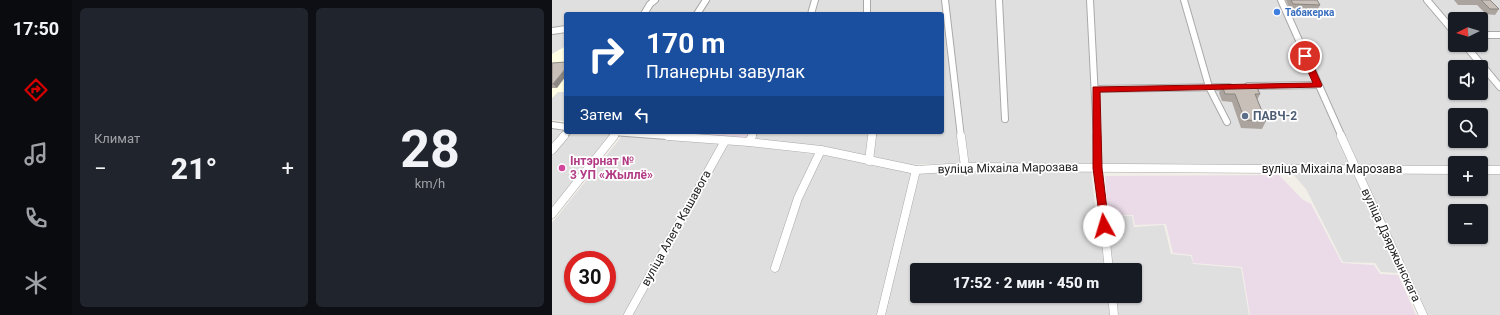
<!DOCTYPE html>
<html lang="ru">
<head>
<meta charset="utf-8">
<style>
  :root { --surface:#171b24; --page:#20242c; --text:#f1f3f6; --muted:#9ea1a6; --accent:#d40000 }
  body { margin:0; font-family:Roboto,sans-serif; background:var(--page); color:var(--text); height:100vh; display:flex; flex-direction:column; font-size:15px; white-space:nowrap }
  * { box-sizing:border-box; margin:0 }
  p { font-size:13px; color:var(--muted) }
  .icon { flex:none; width:22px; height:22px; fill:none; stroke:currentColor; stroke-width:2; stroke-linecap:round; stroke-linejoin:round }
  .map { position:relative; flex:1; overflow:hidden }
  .drawer { display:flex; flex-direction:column; gap:8px; padding:8px; background:#0d0f14; width:480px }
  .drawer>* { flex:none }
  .hud { position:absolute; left:12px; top:12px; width:380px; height:122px; border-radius:4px; box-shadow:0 1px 3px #0004; background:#1a4fa0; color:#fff; overflow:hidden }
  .needle { width:26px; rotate:265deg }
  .controls { position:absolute; left:896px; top:12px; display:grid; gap:8px }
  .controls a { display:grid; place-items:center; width:40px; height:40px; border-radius:4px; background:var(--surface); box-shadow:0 1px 3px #0004; font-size:20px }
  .speed { position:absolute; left:12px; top:251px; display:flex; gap:8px; font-size:20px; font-weight:700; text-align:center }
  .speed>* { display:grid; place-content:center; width:52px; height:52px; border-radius:50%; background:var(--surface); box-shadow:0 1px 3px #0004; line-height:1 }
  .speed .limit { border:6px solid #d22; background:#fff; color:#111 }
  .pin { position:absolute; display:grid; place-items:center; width:34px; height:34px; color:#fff; margin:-17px; border:2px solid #fff; border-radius:50%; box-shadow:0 1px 4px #0007 }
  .me { position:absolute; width:44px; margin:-22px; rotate:354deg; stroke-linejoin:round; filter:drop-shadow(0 0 3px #0008) }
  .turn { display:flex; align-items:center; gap:14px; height:84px; padding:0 16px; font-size:18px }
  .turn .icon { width:52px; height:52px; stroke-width:2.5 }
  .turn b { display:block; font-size:28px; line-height:34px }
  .then { display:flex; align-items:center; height:38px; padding:0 16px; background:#0003; gap:8px; font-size:15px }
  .big { font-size:30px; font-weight:800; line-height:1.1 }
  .drawer .card { flex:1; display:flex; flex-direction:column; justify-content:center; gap:6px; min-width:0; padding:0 14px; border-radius:6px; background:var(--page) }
  .drawer .dial { align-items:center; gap:0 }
  .dial b { font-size:52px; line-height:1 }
  .heat { display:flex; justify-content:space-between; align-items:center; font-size:22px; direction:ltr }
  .drawer .tiles { flex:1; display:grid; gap:8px; grid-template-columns:repeat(2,1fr) }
  .trip { position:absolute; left:358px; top:263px; width:232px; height:40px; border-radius:4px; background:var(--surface); box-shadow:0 1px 3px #0004; font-weight:800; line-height:40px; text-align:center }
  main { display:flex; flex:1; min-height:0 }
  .dock { display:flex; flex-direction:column; width:72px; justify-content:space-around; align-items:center; background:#090b0e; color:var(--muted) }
  .dock .icon { width:28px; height:28px }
  .dock .selected { color:var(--accent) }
  .dock b { font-size:18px; color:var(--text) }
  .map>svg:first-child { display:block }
  .residential { fill:#e0dfdf; fill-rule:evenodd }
  .industrial { fill:#ebdbe8 }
  .education { fill:#ffffe5 }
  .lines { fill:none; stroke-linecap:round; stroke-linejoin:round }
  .minor-far1-casing { stroke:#a9a9a9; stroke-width:8 }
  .minor-casing { stroke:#a9a9a9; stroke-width:9 }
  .minor-far1 { stroke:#fff; stroke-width:6 }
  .minor { stroke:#fff; stroke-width:8 }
  .wall { fill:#aba49e }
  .shaded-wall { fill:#8b8681 }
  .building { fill:#c7bfb8; stroke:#8b8681 }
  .route { fill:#d40000; stroke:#8a0000 }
  .shop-dot { fill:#3f7fe0; stroke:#fff; stroke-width:1.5 }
  .service-dot { fill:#5c6f8a; stroke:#fff; stroke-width:1.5 }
  .hotel-dot { fill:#d1479c; stroke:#fff; stroke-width:1.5 }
  .labels { text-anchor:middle; stroke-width:3.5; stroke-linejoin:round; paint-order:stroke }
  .far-shop-label { font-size:10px; font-weight:bold; fill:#366cbe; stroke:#fff; text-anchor:start }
  .service-label { font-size:12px; font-weight:bold; fill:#4e5e75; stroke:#fff; text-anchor:start }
  .hotel-label { font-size:12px; font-weight:bold; fill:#b23c85; stroke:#fff; text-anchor:start }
  .street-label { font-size:12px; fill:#222; stroke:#fff }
</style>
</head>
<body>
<main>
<nav class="dock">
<b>17:50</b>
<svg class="icon selected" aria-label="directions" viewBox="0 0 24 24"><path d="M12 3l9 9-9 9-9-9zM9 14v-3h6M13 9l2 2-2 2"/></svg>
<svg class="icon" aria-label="music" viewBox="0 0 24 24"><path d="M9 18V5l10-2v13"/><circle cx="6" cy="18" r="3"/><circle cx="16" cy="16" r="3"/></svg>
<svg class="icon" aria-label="phone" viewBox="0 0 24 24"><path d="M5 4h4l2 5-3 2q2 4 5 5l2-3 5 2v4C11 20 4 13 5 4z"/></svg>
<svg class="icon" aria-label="climate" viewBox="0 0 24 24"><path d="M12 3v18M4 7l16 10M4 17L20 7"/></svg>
</nav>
<section class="drawer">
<div class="tiles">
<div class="card"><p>Климат</p>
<div class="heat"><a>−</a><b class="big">21°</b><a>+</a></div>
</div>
<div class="card dial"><b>28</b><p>km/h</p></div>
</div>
</section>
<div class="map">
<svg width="948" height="315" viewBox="0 0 948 315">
  <rect width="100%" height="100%" fill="#f2efe9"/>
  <g class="residential">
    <path d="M0 0H151L141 14H14V121L0 120Z"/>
    <path d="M158 0H261L258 14H148Z"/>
    <path d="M266 0H389L408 163 353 165 203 140 206 132H390V14H263Z"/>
    <path d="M396 0H948V315H868L847 273 829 272 823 263 791 262 754 189 733 165H417ZM903 19H929V45H903ZM903 67H929V93H903ZM903 115H929V141H903ZM903 163H929V189H903ZM903 211H929V237H903Z"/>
    <path d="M0 129 14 130V132L59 133 0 210Z"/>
    <path d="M71 135 172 143 277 156 360 172 327 315H0V223ZM21 260H55V294H21Z"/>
    <path d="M539 169 544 215 580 216 582 227 612 225 619 254 639 256 641 264 689 268 697 315H332L365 175 372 173ZM365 270H583V296H365Z"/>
  </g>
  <g class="industrial">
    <path d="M91 132H199L196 138Z"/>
    <path d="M727 175 750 199 759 204 790 263 822 265 828 274 846 275 864 315H698L690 267 641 263 640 255 621 253 614 224 583 225 581 215H556L553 176Z"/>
  </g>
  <path class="education" d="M14 46V92H6L0 98V54Z"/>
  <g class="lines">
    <defs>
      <g id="minor-far1">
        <path d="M315 0V14"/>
        <path d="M393 0 409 137"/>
        <path d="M447 0 453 119"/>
        <path d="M538 0 545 137"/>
        <path d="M632 0 657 87 675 122"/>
        <path d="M729 0 790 137"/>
        <path d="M875 0 903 33"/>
        <path d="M92 14 98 4 103 0"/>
        <path d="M145 14 154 0"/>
        <path d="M259 14 263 0"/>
        <path d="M0 31 14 29"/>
        <path d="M929 35H948"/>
        <path d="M913 45 948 87"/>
        <path d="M696 86 766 85"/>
        <path d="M543 89 677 87"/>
        <path d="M0 125 14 127"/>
        <path d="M60 132 130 137"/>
        <path d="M11 137 15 132"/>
        <path d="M61 137 65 132"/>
        <path d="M199 137 202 132"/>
        <path d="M320 137 321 132"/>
      </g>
      <g id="minor">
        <path d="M116 136 197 142 269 150 364 170 413 167 903 170"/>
        <path d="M409 136 413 167"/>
        <path d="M545 136 546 168 557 270"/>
        <path d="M789 136 871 315"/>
        <path d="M197 142 200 136"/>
        <path d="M0 150 12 136"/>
        <path d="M317 161 320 136"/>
        <path d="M929 170H948"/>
        <path d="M0 214 62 136"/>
        <path d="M223 268 246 198 269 150"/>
        <path d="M560 296 562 315"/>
        <path d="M76 315 173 141"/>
        <path d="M329 315 364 170"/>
      </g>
    </defs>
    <use href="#minor-far1" class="minor-far1-casing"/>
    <use href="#minor" class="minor-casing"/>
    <use href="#minor-far1" class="minor-far1"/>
    <use href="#minor" class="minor"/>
  </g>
  <g class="wall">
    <path d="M734 0H765L768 5 765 11 738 10Z"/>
    <path d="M902 0H938L947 9 943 15 934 14 925 5H906Z"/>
    <path d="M0 63 5 88H0Z"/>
    <path d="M670 85 708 94 705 100 714 121 710 129 689 128 680 102 670 101 667 93Z"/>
  </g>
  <path class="shaded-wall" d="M14 68V76L5 88 1 84Z"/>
  <g class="building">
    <path d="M739 0H765L768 5 741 4Z"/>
    <path d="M929 0H938L947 9H938Z"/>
    <path d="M14 62V68L1 84H0V63Z"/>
    <path d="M670 85 704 86 708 94H703L714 121 693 120 683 94H673Z"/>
  </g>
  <path class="route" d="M753 54 757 56 770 85 769 87 548 92 550 168 557 226 556 229 552 230 549 229 541 168V87L761 83 749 56Z"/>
  <circle class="shop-dot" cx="725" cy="12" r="4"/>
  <circle class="service-dot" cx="693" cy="116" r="4"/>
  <circle class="hotel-dot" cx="10" cy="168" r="4"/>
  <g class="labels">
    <g class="far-shop-label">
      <text x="733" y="16">Табакерка</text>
    </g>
    <g class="service-label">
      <text x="701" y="120">ПАВЧ-2</text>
    </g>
    <g class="hotel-label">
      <text x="18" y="165">Інтэрнат №<tspan x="18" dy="14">3 УП «Жыллё»</tspan></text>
    </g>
    <g class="street-label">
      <text transform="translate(456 168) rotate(-1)" y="4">вуліца Міхаіла Марозава</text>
      <text x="780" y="173">вуліца Міхаіла Марозава</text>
      <text transform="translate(124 228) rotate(-61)" y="4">вуліца Алега Кашавога</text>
      <text transform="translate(839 245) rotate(65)" y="4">вуліца Дзяржынскага</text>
    </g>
  </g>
</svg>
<div class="controls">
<a><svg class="needle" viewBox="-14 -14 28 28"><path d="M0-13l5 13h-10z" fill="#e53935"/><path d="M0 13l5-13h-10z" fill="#9ea1a6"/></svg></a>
<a><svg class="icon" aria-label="sound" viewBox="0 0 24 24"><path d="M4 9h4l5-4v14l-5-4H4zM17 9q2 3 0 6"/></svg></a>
<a><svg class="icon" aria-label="search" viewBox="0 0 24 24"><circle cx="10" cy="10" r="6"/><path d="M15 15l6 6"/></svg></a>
<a>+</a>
<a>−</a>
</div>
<div class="speed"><div class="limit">30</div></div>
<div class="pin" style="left:753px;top:56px;background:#d93025"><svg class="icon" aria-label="arrive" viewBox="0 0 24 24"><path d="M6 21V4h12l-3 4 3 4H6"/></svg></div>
<svg class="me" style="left:552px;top:226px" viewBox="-20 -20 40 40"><circle r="19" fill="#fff"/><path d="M0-13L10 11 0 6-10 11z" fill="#d40000"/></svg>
<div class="trip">17:52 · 2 мин · 450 m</div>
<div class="hud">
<div class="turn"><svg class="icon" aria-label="right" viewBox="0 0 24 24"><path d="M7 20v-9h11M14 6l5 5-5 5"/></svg><div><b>170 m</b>Планерны завулак</div></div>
<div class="then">Затем<svg class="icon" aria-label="left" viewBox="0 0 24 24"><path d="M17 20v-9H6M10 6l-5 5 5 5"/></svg></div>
</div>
</div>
</main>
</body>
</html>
